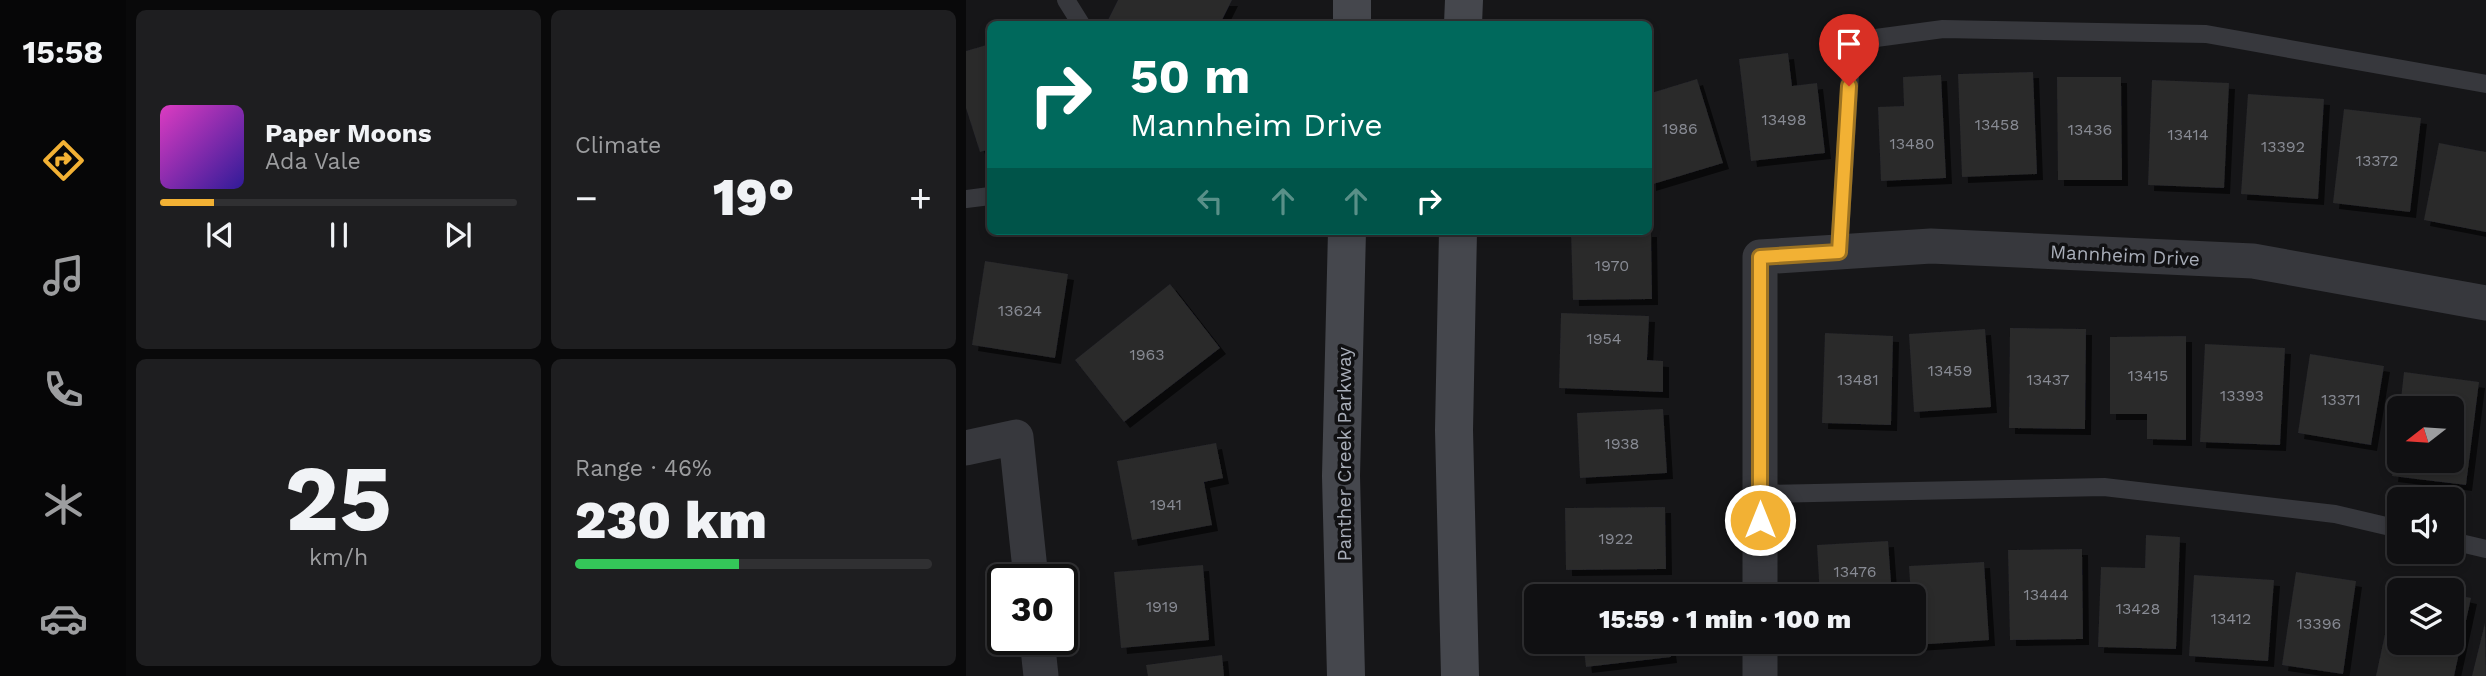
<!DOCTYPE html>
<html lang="en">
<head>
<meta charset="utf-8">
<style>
  :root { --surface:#101012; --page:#1e1e20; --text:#f1f3f6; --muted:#9c9d9f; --line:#303032; --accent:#f2b134 }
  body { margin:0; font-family:"Work Sans",sans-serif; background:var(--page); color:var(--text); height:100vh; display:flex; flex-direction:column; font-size:26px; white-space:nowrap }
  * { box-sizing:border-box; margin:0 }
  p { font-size:23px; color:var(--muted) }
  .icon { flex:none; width:38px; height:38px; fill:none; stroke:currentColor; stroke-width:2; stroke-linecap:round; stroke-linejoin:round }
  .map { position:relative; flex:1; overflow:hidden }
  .panel { display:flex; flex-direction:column; gap:10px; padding:10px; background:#09090a; width:840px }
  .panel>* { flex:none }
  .top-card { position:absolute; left:21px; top:21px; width:665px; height:214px; border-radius:10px; box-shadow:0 4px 10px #0003,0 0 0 2px var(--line); background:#00695c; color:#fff; overflow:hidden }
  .needle { width:46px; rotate:253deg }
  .fabs { position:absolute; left:1421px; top:396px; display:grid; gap:14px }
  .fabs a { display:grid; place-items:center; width:77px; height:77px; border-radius:10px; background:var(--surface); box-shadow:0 4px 10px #0003,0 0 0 2px var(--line); font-size:35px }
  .speed { position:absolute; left:21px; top:564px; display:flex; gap:14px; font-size:35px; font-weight:700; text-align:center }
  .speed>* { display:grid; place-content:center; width:91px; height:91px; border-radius:50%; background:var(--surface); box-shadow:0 4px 10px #0003,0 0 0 2px var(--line); line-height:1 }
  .speed .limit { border:4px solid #111; border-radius:10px; background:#fff; color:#111 }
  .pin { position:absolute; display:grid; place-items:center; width:60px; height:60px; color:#fff; margin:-72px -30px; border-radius:50% 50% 50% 0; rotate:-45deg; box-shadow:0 0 7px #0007 }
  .pin .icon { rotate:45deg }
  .me { position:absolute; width:77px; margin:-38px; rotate:0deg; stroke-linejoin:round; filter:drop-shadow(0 0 5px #0008) }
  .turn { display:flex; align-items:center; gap:24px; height:147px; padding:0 28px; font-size:32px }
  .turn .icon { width:91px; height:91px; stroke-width:2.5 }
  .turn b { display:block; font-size:49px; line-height:60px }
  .lanes { display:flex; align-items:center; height:66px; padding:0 28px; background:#0003; justify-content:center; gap:35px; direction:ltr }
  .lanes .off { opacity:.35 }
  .big { font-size:52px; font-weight:800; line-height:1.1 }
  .panel .card { flex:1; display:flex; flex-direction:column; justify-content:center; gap:10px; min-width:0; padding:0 24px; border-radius:10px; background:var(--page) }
  .panel .dial { align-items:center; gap:0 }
  .dial b { font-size:91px; line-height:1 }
  .song { display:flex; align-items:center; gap:21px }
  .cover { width:84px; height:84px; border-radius:10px; background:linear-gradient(135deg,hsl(310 70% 55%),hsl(250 70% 35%)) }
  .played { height:7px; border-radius:4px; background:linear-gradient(90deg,var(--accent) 15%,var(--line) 15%) }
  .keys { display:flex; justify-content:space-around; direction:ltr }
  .heat { display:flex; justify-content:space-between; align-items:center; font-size:38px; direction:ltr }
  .charge { height:10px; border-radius:5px; background:linear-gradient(90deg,#34c759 46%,var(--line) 0) }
  .panel .tiles { flex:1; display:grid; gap:10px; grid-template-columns:repeat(2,1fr) }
  .trip { position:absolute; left:558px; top:584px; width:402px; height:70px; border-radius:10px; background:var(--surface); box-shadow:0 4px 10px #0003,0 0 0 2px var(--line); font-weight:800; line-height:70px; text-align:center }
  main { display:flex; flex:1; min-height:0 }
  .tabs { display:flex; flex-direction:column; width:126px; justify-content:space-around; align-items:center; background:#060607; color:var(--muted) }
  .tabs .icon { width:49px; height:49px }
  .tabs .selected { color:var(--accent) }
  .tabs b { font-size:32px; color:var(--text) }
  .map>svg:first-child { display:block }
  .building { fill:#29292c; filter:url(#shadow) }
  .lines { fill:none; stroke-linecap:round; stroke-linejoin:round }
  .lane { stroke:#37383d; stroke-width:18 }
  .street { stroke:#37383d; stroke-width:35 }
  .secondary { stroke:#45474d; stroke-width:38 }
  .route-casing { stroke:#9d7322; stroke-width:18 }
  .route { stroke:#f2b134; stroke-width:12 }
  .labels { text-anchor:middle; stroke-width:7; stroke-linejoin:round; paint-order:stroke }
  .number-label { font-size:16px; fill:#888b94 }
  .street-label { font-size:19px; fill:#a8adb8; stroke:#111113 }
</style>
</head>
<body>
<main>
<nav class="tabs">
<b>15:58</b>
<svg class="icon selected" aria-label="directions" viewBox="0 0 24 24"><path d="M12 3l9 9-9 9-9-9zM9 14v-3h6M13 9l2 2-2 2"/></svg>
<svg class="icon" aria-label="music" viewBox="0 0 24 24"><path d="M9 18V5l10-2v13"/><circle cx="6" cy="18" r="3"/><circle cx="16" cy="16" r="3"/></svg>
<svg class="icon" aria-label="phone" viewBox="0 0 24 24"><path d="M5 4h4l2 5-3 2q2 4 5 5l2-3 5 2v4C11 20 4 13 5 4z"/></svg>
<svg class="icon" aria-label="climate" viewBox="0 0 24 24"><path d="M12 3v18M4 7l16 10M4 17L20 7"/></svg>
<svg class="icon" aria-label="car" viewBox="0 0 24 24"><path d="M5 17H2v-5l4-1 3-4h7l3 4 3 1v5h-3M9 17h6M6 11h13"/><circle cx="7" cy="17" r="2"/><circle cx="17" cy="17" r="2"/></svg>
</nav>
<section class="panel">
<div class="tiles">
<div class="card">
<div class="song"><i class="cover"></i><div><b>Paper Moons</b><p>Ada Vale</p></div></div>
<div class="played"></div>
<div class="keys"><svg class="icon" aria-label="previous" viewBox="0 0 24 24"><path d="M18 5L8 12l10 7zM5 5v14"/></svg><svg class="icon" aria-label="pause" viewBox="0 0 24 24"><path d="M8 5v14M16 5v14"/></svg><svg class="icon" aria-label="next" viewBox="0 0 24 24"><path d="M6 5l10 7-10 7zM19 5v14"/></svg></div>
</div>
<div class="card"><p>Climate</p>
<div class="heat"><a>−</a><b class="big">19°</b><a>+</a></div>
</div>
<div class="card dial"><b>25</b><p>km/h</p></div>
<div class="card"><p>Range · 46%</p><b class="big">230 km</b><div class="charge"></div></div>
</div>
</section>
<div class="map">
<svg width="1520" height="676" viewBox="0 0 1520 676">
  <defs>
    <filter id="shadow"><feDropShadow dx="6" dy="6" stdDeviation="0" flood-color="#0009"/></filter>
  </defs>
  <rect width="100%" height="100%" fill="#161618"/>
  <g class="building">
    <path d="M152 0H266L254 24H140Z"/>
    <path d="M24 44V149L14 152 0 108V51Z"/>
    <path d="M822 53 826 86 851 83 859 153 785 161 773 59Z"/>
    <path d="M1067 72 1071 174 996 177 992 74Z"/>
    <path d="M975 75 980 178 915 181 912 107 938 106 937 77Z"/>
    <path d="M1091 77H1155L1156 180H1092Z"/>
    <path d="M731 79 757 163 684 185 682 94Z"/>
    <path d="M1186 80 1263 83 1258 188 1182 185Z"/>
    <path d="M1282 94 1358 99 1352 199 1275 194Z"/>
    <path d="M1378 109 1455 118 1444 212 1367 203Z"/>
    <path d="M1473 143 1520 152V232L1458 220Z"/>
    <path d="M605 231H685L686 299 607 300Z"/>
    <path d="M19 261 102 274 89 358 6 345Z"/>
    <path d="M204 284 254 348 158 422 109 360Z"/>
    <path d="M595 313 683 316 681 360 697 361V392L593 388Z"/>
    <path d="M1044 328 1120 329 1119 429 1043 428Z"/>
    <path d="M1019 329 1025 407 948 412 943 334Z"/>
    <path d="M859 333 927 336 925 425 856 423Z"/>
    <path d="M1220 336V440L1181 439V414H1144V337Z"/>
    <path d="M1239 344 1319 348 1314 445 1234 442Z"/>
    <path d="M1344 354 1418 366 1405 445 1332 433Z"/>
    <path d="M1438 372 1513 382 1500 485 1426 476 1432 426 1433 460H1486V408H1434Z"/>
    <path d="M697 409 701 473 614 478 611 413Z"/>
    <path d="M250 443 257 478 238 482 246 525 166 540 151 461Z"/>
    <path d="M699 507 700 569 600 570 599 508Z"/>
    <path d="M1180 535 1214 537 1210 649 1132 647 1135 567 1179 568Z"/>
    <path d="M922 541 926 597H854L851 545Z"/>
    <path d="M1116 549 1117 639 1044 640 1042 550Z"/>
    <path d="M1018 562 1023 640 948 645V597H945L943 566Z"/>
    <path d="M237 565 243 640 155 648 148 572Z"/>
    <path d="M1330 572 1390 581 1377 674 1316 665Z"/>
    <path d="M1228 575 1308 580 1302 661 1223 656Z"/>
    <path d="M1486 594 1505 598 1488 676H1410L1425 606 1433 607V642H1486Z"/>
    <path d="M1519 623 1520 676H1506Z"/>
    <path d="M617 642H703L705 657 620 667Z"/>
    <path d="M256 655 258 676H182L180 665Z"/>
  </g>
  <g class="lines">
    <g class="lane">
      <path d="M100 0 115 24"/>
      <path d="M0 199 24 196"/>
      <path d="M873 252 885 59 910 38 977 29 1240 34 1520 84"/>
      <path d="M794 494 1138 487 1369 514 1433 529"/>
      <path d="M1486 541 1520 549"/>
    </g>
    <g class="street">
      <path d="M0 448 50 437 65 579"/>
      <path d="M794 597V257L965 246 1287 261 1520 303"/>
      <path d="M71 639 75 676"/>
      <path d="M794 676V642"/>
    </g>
    <g class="secondary">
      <path d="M386 24V0"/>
      <path d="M497 24 498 0"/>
      <path d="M492 231 488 430 494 676"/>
      <path d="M380 676 375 476 381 231"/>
    </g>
  </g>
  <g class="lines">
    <defs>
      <path id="route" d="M794 520V257L873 252 883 86"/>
    </defs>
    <use href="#route" class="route-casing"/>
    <use href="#route" class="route"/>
  </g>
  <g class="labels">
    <g class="number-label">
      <text x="818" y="125">13498</text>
      <text x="1031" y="130">13458</text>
      <text x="714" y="134">1986</text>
      <text x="1124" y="135">13436</text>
      <text x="1222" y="140">13414</text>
      <text x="946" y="149">13480</text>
      <text x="1317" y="152">13392</text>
      <text x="1411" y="166">13372</text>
      <text x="646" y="271">1970</text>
      <text x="54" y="316">13624</text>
      <text x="638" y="344">1954</text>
      <text x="181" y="360">1963</text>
      <text x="984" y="376">13459</text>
      <text x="1182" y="381">13415</text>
      <text x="892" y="385">13481</text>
      <text x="1082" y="385">13437</text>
      <text x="1276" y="401">13393</text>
      <text x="1375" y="405">13371</text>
      <text x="656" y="449">1938</text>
      <text x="200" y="510">1941</text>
      <text x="650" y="544">1922</text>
      <text x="889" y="577">13476</text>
      <text x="1080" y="600">13444</text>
      <text x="196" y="612">1919</text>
      <text x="1172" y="614">13428</text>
      <text x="1265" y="624">13412</text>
      <text x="1353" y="629">13396</text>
    </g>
    <g class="street-label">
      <text transform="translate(1159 255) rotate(3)" y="7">Mannheim Drive</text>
      <text transform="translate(378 454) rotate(-90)" y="7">Panther Creek Parkway</text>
    </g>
  </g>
</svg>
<div class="fabs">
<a><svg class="needle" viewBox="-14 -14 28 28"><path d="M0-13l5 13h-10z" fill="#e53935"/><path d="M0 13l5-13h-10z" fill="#9c9d9f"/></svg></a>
<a><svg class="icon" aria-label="sound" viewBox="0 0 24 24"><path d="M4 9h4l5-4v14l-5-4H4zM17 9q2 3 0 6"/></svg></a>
<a><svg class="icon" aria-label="layers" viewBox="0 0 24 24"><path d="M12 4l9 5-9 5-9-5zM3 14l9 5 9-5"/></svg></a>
</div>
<div class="speed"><div class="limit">30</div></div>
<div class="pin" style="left:883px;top:86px;background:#d93025"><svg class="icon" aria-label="arrive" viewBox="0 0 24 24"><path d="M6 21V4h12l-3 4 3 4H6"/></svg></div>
<svg class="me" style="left:794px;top:520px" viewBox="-20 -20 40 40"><circle r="17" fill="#f2b134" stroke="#fff" stroke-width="3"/><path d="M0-11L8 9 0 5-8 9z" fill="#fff"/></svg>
<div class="trip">15:59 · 1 min · 100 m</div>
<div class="top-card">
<div class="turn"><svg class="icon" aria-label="right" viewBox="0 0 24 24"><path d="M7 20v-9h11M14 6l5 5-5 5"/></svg><div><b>50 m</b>Mannheim Drive</div></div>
<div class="lanes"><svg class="icon off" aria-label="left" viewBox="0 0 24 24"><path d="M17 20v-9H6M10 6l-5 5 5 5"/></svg><svg class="icon off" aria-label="ahead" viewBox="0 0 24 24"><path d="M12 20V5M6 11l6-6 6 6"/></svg><svg class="icon off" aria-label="ahead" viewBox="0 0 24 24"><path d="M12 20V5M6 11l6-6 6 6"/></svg><svg class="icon" aria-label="right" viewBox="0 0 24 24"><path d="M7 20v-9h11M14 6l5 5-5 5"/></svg></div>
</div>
</div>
</main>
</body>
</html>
